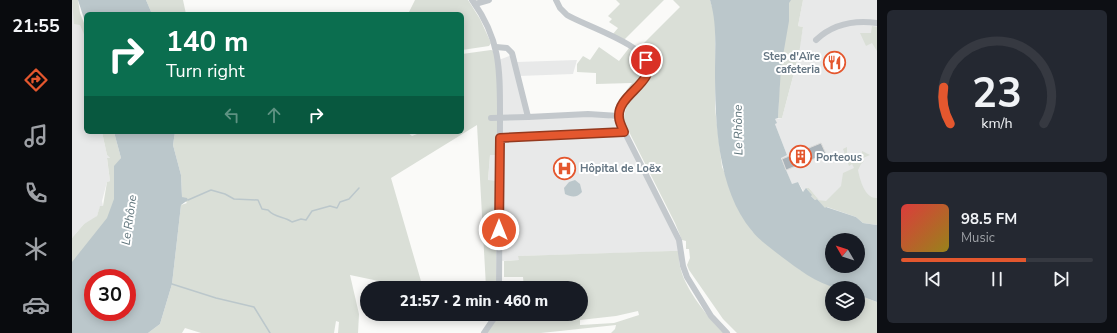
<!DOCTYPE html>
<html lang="en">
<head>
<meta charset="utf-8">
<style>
  :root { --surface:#171b24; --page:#242831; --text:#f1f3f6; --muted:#9ea1a6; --line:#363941; --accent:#e4572e }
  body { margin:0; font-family:"Nunito Sans",sans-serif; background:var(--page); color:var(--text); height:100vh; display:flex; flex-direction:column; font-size:15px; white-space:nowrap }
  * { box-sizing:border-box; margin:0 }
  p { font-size:13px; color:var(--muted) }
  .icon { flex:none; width:22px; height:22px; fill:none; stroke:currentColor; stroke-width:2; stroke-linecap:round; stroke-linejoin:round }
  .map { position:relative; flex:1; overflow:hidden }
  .details { display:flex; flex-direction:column; gap:10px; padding:10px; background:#0d0f14; width:240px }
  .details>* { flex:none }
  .top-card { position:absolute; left:12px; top:12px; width:380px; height:122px; border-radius:6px; box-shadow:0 2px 10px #0003; background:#0b6e4f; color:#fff; overflow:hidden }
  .needle { width:26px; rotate:309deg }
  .controls { position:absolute; left:753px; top:233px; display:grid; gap:8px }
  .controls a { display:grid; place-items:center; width:40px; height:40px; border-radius:50%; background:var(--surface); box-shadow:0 2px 10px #0003; font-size:20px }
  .speed { position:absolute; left:12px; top:269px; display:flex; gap:8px; font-size:20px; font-weight:700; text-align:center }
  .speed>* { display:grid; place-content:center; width:52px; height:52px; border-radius:50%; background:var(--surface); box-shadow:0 2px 10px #0003; line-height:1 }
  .speed .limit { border:6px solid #d22; background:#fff; color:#111 }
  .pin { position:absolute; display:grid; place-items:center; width:34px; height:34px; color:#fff; margin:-17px; border:2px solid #fff; border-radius:50%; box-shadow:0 1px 4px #0007 }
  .me { position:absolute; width:44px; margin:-22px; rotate:0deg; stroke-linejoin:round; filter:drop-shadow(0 0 3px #0008) }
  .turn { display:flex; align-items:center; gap:14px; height:84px; padding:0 16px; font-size:18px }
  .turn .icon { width:52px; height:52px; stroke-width:2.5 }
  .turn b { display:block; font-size:28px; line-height:34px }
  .lanes { display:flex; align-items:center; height:38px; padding:0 16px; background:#0003; justify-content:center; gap:20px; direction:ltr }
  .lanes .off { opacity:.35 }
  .details .card { flex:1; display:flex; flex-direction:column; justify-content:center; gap:6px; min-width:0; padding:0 14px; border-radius:6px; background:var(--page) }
  .details .dial { align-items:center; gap:0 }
  .dial svg { height:104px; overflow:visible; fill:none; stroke:var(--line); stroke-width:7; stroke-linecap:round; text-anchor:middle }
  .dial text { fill:var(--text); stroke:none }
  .song { display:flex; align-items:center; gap:12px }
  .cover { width:48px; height:48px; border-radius:6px; background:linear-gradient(135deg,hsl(0 70% 55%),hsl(50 70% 35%)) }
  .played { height:4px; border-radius:2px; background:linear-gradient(90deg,var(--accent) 65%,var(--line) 65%) }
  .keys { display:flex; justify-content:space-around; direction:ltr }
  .trip { position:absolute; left:288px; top:281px; width:228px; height:40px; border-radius:20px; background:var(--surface); box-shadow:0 2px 10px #0003; font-weight:800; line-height:40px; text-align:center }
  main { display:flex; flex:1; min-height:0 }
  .menu { display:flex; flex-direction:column; width:72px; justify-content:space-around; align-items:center; background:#090b0e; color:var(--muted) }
  .menu .icon { width:28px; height:28px }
  .menu .current { color:var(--accent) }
  .menu b { font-size:18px; color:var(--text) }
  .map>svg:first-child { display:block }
  .built { fill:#e8e9e9 }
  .green { fill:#dadfd7; fill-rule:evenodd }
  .water { fill:#bbc7cb; fill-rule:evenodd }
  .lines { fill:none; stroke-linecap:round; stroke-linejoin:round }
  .stream { stroke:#bbc7cb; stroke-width:1.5 }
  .building { fill:#aab3b9; stroke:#dcdcda }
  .minor { stroke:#c3c8cc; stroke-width:6 }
  .minor-bridge { stroke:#c3c8cc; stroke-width:6 }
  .route-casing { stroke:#94391e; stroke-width:10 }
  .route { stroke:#e4572e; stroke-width:7 }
  .labels { text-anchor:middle; stroke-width:4; stroke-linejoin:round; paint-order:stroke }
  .poi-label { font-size:11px; font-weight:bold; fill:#657683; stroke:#fff; text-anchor:start }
  .water-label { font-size:12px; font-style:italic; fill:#60757c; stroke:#fff }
</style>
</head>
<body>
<main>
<nav class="menu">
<b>21:55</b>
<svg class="icon current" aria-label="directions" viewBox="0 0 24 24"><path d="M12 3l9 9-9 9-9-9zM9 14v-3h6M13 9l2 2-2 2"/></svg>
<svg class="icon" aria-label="music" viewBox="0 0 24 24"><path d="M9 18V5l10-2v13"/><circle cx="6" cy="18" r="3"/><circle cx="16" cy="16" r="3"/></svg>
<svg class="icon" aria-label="phone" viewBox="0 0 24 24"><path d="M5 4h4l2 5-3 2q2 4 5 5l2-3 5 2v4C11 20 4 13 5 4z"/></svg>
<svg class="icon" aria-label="climate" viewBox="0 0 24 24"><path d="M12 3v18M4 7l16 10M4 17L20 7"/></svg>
<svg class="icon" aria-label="car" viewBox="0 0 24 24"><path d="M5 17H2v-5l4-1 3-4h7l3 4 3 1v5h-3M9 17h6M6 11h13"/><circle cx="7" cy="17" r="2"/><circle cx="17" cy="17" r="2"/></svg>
</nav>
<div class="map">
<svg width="805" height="333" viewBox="0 0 805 333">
  <rect width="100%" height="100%" fill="#fafaf8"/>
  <g class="built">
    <path d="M0 0 14 39V132H30L35 155 38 158 35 159 38 181 35 182 30 201 31 206 28 207 25 216 21 220 12 224 0 238Z"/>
    <path d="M731 0H805V215L747 200 737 188 732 192 726 182 720 185 709 157 715 155 703 124V119L710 118 725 62 731 27 726 26Z"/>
    <path d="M443 54 445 62 505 60 501 74 447 76 459 116 516 114V117H534L545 121 606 242 607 251 447 256V260L427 261V181H416L418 155H425L424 61Z"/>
  </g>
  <g class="green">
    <path d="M0 0H6L8 13 14 28V39L8 25 2 24Z"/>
    <path d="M74 0H111L114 14H80Z"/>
    <path d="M343 0H396L408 19 419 43 417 46 390 50V14H336Z"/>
    <path d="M544 0H592L552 40 541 34 546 28 537 22 540 19 536 16 548 4Z"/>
    <path d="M601 0H638L643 16V108L650 167 680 231 728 270 748 281 766 288H760V314H786V295L805 302V333H665L651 319 617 270 615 265 618 258 617 249H614V241L610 240 603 223 551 120 555 104 571 86 566 83 555 94 554 91 560 83 524 84V73L505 72V64L511 56 518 60 527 47 547 61 557 48 566 49 608 7Z"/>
    <path d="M711 0H731L726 26 731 27 727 54 710 118H706Z"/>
    <path d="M800 26 805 27V51L800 43 794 46 788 33H799Z"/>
    <path d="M419 50 422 51 426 77 425 155H418L416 180 424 181V228L420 232 415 233 416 236 424 238V288L414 287 405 125 319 178 351 288H340L278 275 287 314 286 333H266L267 322 264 321 262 333H129L113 328 110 333H76L88 324 100 284 109 205 115 203 110 197 109 175 101 145 103 132H335L340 136 350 132H390V54Z"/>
    <path d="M30 132H42L49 158C42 167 40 178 47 188L21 278 0 327V238L12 224 25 216 28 206H31L35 182 38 181 35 158H38L35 155Z"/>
    <path d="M775 147V155L780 161C787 161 790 158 790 151L798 155 791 158 792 161 789 164 786 170C788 180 793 199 805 198V225L791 223 784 217 755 207 753 209 745 199 743 200 739 196 738 193 734 188H737L747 200 754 201 769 186 771 173 782 168 780 164 777 166 771 149Z"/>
    <path d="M599 251H607C607 258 607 264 609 270 614 290 637 319 652 333H539L543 329 544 325 469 333H414L427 314H509V288H452L451 277H432V261L447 260 446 256ZM566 311 567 315 542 323 508 325V320L544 316Z"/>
  </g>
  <g class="water">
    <path d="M6 0H74L80 14H14V25Z"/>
    <path d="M638 0H719L717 3V21L709 67 706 118 703 119 705 123 703 124 715 155 709 158 720 184 726 182 731 192 734 188 740 195 739 196 743 200 745 199 753 208 754 207 784 217 791 223 805 225V302L786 295V288C779 288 771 289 765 288 744 283 726 269 710 257 700 249 688 241 680 231 645 189 643 121 643 69 643 45 645 23 638 0ZM760 240H786V266H760Z"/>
    <path d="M42 132H103L101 145 109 175 110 197 115 198 116 200 109 205 100 284 88 324 76 333H0V262L35 218 42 199V166L49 158ZM21 278H55V312H21Z"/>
    <path d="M503 180 508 184 510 192C505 198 499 197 493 194L492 188 497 182Z"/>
  </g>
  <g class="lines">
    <g class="stream">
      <path d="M116 200 139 190 153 194 162 199 186 200 190 209 196 210C203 218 212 216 220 222L229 219 234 220 240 211 258 206 265 208 268 202 277 199 287 188"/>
      <path d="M100 284 144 298 182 307 198 333"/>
    </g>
  </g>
  <path class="building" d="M749 143 754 154 714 170 710 159Z"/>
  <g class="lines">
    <g class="minor">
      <path d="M400 0C429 40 428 70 428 117"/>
      <path d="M484 0 488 8 495 15C511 25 578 46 577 68 576 88 541 97 548 123L607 240 611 266 615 277 639 316 655 333"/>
      <path d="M403 4 417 0"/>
      <path d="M744 40C761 24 783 20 805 23"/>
      <path d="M424 47 435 48 440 53 456 117 516 114 547 116"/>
      <path d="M419 118 456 117"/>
      <path d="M428 138 552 132"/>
      <path d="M427 288 428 120"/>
      <path d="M412 333 425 314"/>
    </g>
    <path class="minor-bridge" d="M428 120V117"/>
  </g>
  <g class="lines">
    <defs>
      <path id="route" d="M427 230 428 138 552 132C550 127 547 122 547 117 545 94 586 82 574 60"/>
    </defs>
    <use href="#route" class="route-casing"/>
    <use href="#route" class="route"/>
  </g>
  <defs>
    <symbol id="restaurant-ring" viewBox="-11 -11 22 22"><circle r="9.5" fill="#fff" stroke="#e4572e" stroke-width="1.5"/><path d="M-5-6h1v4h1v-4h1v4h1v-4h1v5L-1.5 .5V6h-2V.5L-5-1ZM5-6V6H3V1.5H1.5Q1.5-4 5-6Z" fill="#e4572e"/></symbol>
    <symbol id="building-ring" viewBox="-11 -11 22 22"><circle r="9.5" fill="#fff" stroke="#e4572e" stroke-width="1.5"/><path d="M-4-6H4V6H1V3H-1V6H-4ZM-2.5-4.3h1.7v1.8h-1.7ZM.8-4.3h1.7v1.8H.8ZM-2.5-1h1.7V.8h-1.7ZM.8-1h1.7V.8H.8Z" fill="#e4572e"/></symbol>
    <symbol id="hospital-ring" viewBox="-11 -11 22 22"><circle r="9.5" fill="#fff" stroke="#e4572e" stroke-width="1.5"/><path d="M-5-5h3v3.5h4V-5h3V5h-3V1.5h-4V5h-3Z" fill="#e4572e"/></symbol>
  </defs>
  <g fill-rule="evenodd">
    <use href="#restaurant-ring" x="750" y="50" width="25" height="25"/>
    <use href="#building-ring" x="716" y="144" width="25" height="25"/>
    <use href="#hospital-ring" x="480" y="156" width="25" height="25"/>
  </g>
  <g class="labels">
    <g class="poi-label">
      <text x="748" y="60" text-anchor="end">Step d'Aïre<tspan x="748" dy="13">cafeteria</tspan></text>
      <text x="744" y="161">Porteous</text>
      <text x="508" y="172">Hôpital de Loëx</text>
    </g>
    <g class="water-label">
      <text transform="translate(666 130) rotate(-91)" y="4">Le Rhône</text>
      <text transform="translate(57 220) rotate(-82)" y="4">Le Rhône</text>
    </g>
  </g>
</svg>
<div class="controls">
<a><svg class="needle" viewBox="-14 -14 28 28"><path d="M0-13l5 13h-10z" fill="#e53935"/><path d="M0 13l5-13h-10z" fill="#9ea1a6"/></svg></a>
<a><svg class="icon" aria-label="layers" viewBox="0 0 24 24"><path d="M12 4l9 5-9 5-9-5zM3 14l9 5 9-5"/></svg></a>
</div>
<div class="speed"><div class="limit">30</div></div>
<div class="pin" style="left:574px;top:60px;background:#d93025"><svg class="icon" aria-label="arrive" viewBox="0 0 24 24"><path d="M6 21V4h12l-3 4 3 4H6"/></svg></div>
<svg class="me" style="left:427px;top:230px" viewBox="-20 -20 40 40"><circle r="17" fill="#e4572e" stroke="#fff" stroke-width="3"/><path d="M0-11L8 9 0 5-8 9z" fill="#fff"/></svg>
<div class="trip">21:57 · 2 min · 460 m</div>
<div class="top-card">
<div class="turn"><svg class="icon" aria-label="right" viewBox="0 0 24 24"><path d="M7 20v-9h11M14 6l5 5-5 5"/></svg><div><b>140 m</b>Turn right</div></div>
<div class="lanes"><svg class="icon off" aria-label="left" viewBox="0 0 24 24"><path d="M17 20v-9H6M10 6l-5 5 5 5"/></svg><svg class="icon off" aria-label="ahead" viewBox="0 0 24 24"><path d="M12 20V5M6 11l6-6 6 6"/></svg><svg class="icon" aria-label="right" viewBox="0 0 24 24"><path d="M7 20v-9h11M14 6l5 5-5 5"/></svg></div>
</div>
</div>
<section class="details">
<div class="card dial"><svg viewBox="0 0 100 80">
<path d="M14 69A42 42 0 1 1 86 69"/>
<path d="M14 69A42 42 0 0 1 9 41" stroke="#e4572e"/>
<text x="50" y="56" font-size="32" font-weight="700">23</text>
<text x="50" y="72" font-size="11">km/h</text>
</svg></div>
<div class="card">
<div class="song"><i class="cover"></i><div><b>98.5 FM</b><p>Music</p></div></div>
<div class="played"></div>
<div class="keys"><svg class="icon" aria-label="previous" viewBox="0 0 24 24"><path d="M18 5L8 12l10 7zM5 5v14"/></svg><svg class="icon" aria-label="pause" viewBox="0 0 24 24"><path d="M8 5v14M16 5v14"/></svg><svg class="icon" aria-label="next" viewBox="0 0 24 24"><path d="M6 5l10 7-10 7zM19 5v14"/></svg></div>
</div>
</section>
</main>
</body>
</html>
